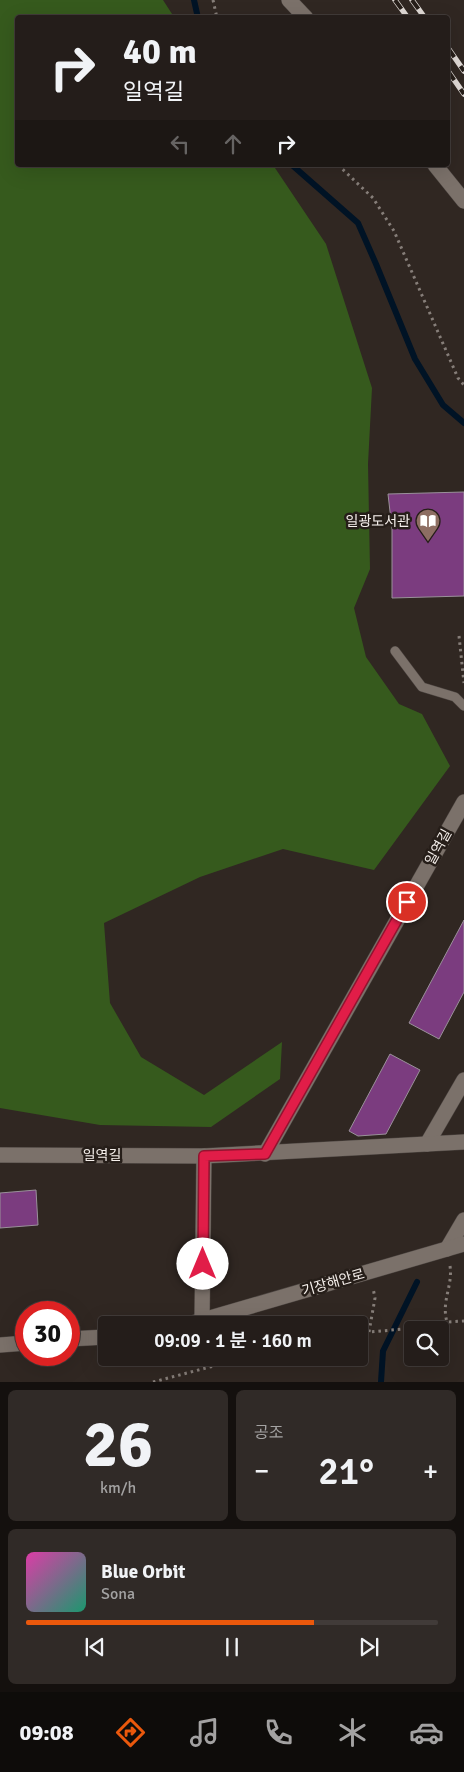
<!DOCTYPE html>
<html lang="ko">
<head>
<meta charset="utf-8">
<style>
  :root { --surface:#241d1a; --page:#302a27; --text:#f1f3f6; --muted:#a3a2a2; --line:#413b39; --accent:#ea580c }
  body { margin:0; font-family:Signika,"Noto Sans KR",sans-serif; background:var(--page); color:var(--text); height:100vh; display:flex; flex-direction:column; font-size:19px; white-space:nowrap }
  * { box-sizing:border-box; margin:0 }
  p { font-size:16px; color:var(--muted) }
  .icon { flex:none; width:28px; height:28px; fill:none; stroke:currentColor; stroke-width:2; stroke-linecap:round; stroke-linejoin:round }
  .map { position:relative; height:1382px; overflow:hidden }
  .sheet { display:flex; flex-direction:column; gap:8px; padding:8px; background:#14100e; flex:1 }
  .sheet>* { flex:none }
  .banner { position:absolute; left:15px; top:15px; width:435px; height:152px; border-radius:5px; box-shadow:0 5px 20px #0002,0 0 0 1px var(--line); background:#241d1a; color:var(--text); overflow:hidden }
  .fabs { position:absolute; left:404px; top:1321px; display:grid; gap:10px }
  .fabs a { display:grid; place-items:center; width:45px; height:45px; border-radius:5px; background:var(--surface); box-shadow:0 5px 20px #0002,0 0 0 1px var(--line); font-size:25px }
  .speed { position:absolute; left:15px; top:1301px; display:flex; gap:10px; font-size:25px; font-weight:700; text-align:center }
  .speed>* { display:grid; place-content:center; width:65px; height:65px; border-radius:50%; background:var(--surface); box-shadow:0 5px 20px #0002,0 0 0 1px var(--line); line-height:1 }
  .speed .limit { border:8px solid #d22; background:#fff; color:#111 }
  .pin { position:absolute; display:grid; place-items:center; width:42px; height:42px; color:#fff; margin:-21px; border:2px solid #fff; border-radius:50%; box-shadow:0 1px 5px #0007 }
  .me { position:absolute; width:55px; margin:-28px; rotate:0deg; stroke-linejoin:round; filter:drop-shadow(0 0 4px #0008) }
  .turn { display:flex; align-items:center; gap:18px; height:105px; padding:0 25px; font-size:22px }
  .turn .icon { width:65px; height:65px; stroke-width:2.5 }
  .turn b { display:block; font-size:35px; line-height:42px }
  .lanes { display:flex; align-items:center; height:48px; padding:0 25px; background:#0003; justify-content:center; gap:25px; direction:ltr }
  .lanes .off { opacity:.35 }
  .big { font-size:38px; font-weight:600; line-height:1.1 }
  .sheet .widget { flex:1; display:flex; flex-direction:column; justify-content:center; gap:8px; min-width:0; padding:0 18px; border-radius:8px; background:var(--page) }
  .sheet .dial { align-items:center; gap:0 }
  .dial b { font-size:65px; line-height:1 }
  .song { display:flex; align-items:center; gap:15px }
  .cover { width:60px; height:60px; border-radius:8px; background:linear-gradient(135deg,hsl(320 70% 55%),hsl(160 70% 35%)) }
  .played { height:5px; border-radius:2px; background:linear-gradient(90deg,var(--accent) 70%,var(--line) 70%) }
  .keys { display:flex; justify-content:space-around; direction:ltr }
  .heat { display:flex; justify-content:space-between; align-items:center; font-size:28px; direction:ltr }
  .sheet .tiles { flex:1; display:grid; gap:8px; grid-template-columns:1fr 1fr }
  .widget:last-child { grid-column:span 2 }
  .trip { position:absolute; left:98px; top:1316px; width:270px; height:50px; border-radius:5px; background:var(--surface); box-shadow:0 5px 20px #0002,0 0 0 1px var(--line); font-weight:600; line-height:50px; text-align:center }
  .dock { display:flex; height:80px; justify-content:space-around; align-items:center; background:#0e0c0a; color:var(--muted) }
  .dock .icon { width:35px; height:35px }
  .dock .selected { color:var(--accent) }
  .dock b { font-size:22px; color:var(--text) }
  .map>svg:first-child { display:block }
  .green { fill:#365a1d }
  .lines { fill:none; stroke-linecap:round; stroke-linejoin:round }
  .stream { stroke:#001325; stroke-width:6 }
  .building { fill:#7b3c7f; stroke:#9a919a }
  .lane-casing { stroke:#4d4642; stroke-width:10 }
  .street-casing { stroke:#4d4642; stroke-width:16 }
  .secondary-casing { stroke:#4d4642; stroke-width:16 }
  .path { stroke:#867e79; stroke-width:3; stroke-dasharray:2.5 4; stroke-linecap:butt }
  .lane { stroke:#7b716a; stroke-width:9 }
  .street { stroke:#7b716a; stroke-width:15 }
  .secondary { stroke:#7b716a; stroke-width:15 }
  .rail-casing { stroke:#dfd9d5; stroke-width:5.5 }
  .rail { stroke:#261e19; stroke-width:4; stroke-dasharray:11; stroke-linecap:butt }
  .route-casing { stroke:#92132f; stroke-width:12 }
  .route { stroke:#e11d48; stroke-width:9 }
  .labels { text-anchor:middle; stroke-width:5; stroke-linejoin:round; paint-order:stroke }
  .poi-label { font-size:14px; fill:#f5efeb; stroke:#261e19; text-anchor:end }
  .street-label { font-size:14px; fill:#f5efeb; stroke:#261e19 }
</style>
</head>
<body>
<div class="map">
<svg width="464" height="1382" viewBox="0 0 464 1382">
  <rect width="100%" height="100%" fill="#302722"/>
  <path class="green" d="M0 0H163L174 17 18 18V165H273L326 244 372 388 368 464 370 569 354 608 366 657 399 704 422 714 450 766 374 870 283 849 200 877 104 923 110 1003 141 1057 204 1095 282 1042 280 1079 211 1127 100 1125 0 1108Z"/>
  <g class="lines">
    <g class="stream">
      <path d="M194 0 198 18"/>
      <path d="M292 165 358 223 376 264 415 359 443 405 464 423"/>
      <path d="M381 1382 383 1351 417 1282"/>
    </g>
  </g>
  <g class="building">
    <path d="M464 492V596L392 598V529L388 494Z"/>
    <path d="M464 920V992L439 1039 409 1023Z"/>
    <path d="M390 1054 420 1070 386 1134 358 1136 349 1131Z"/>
    <path d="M36 1190 38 1225 0 1228V1193Z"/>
  </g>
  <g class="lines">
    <defs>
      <path id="lane" d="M395 651 422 687 455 697 464 706"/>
      <g id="street">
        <path d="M427 1144 464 1080"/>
        <path d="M265 1154 464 802"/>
        <path d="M0 1155 204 1156 464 1142"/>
        <path d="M447 1249 464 1220"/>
        <path d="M202 1321 204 1156"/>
        <path d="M186 1325 464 1244"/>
        <path d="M69 1339 106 1337"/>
        <path d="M0 1345 26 1343"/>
      </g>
      <g id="secondary">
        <path d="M289 0 306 18"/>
        <path d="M435 165 464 201"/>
      </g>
    </defs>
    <use href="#lane" class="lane-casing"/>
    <use href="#street" class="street-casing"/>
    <use href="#secondary" class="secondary-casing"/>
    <g class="path">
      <path d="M213 0 217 18"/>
      <path d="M338 165 373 198 394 231 458 378 464 385"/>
      <path d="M459 636 464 683"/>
      <path d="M450 1266C453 1286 441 1301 447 1322L464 1321"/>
      <path d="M369 1332 375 1298 373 1288"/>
      <path d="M359 1333 414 1328 447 1322"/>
      <path d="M153 1382 244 1358"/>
    </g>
    <use href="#lane" class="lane"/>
    <use href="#street" class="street"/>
    <use href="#secondary" class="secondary"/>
    <defs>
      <g id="rail">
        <path d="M395 0 408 18"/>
        <path d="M412 0 425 18"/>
        <path d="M448 48 464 71"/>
        <path d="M448 71 464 94"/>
      </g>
    </defs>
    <use href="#rail" class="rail-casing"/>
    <use href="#rail" class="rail"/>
  </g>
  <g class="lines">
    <defs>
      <path id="route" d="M203 1264 204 1156 265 1154 407 902"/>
    </defs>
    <use href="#route" class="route-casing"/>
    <use href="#route" class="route"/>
  </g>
  <defs>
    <symbol id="library-pin" viewBox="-11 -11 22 30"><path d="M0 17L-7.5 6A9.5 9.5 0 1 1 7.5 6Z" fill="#8d6e63" stroke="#261e19"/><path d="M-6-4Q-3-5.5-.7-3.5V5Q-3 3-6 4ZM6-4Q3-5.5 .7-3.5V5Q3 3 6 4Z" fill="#fff"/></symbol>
  </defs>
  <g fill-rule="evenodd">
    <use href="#library-pin" x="414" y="507" width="28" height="38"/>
  </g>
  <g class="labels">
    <g class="poi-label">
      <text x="410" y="526">일광도서관</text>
    </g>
    <g class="street-label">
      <text transform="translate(438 847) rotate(-61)" y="5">일역길</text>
      <text x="102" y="1160">일역길</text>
      <text transform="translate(333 1282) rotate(-16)" y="5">기장해안로</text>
    </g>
  </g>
</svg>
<div class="fabs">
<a><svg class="icon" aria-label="search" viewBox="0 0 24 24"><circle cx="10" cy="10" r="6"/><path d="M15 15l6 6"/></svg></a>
</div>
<div class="speed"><div class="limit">30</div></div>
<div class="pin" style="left:407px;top:902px;background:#d93025"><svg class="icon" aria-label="arrive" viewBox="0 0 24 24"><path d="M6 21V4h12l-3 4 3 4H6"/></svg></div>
<svg class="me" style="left:203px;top:1264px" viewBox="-20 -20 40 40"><circle r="19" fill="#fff"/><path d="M0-13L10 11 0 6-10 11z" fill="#e11d48"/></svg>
<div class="trip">09:09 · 1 분 · 160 m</div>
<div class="banner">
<div class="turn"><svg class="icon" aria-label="right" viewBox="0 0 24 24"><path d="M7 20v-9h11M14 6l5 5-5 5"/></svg><div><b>40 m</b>일역길</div></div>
<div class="lanes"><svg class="icon off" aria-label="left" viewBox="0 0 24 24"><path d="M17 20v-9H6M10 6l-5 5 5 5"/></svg><svg class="icon off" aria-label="ahead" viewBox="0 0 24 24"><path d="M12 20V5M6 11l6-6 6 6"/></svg><svg class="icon" aria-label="right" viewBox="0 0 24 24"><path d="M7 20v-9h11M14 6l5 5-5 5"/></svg></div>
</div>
</div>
<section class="sheet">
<div class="tiles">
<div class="widget dial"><b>26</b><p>km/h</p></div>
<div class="widget"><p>공조</p>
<div class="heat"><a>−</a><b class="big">21°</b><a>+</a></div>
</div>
<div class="widget">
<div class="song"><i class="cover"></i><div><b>Blue Orbit</b><p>Sona</p></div></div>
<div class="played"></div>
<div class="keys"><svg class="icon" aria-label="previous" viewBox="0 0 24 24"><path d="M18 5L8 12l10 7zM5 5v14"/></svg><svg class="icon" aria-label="pause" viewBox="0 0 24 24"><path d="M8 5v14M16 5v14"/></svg><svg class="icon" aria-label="next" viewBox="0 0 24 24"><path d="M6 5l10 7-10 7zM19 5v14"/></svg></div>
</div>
</div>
</section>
<nav class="dock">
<b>09:08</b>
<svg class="icon selected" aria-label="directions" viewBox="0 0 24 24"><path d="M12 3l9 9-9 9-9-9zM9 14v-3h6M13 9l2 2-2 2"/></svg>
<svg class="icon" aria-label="music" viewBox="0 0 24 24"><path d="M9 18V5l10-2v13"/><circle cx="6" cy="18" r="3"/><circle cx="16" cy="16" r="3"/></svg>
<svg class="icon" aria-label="phone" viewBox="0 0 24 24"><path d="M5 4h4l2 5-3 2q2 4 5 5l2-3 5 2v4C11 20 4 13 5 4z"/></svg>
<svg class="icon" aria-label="climate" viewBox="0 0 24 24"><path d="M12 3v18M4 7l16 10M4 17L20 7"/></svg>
<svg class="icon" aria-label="car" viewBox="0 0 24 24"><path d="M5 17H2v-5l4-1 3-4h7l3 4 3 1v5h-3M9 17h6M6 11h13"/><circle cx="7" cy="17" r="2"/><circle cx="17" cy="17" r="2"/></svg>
</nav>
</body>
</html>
